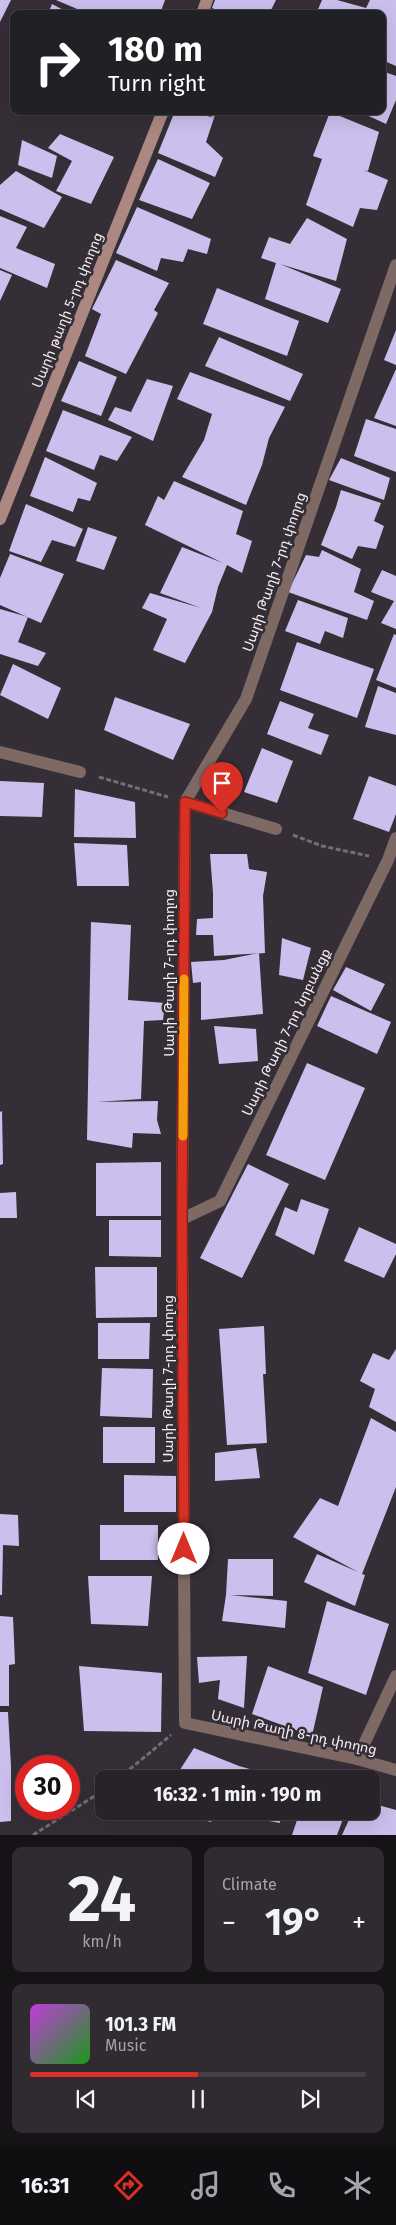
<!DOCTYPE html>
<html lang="en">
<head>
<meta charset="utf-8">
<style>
  :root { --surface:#282229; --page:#302a31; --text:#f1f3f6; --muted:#a5a4a8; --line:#443f46; --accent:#d93025 }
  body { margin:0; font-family:"Fira Sans","Noto Sans Armenian",sans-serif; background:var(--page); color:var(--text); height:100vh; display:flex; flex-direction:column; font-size:19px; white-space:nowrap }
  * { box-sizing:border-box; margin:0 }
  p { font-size:16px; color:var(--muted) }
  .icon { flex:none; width:28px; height:28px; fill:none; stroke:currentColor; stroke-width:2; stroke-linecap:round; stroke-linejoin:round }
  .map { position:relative; height:1835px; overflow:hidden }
  .side { display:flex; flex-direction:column; gap:12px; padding:12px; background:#161317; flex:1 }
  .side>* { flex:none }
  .top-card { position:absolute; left:10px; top:10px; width:376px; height:105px; border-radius:10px; box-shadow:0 5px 20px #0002,0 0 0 1px var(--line); background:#202124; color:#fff; overflow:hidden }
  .speed { position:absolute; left:15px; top:1755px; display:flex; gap:10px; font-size:25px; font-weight:700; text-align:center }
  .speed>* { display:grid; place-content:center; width:65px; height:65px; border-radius:50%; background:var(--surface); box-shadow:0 5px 20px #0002,0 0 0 1px var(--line); line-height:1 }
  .speed .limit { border:8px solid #d22; background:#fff; color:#111 }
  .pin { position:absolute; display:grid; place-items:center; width:42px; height:42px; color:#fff; margin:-51px -21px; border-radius:50% 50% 50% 0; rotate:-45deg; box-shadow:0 0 5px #0007 }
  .pin .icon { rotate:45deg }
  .me { position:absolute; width:55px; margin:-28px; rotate:0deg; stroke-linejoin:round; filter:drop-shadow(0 0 4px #0008) }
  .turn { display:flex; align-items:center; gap:18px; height:105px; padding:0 15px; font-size:22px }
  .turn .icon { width:65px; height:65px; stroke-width:2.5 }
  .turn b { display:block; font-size:35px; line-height:42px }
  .big { font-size:38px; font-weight:700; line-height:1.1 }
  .side .card { flex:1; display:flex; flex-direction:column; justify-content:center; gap:8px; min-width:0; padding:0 18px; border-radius:10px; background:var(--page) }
  .side .dial { align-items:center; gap:0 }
  .dial b { font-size:65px; line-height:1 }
  .song { display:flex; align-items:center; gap:15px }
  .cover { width:60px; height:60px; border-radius:8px; background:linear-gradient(135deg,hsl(290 70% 55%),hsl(120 70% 35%)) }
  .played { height:5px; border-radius:2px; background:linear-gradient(90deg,var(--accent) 50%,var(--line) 50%) }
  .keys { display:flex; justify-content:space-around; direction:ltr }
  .heat { display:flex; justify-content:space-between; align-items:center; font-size:28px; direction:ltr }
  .side .tiles { flex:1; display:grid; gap:12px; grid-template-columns:1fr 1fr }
  .card:last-child { grid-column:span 2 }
  .trip { position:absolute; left:95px; top:1770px; width:285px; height:50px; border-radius:10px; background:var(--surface); box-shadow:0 5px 20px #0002,0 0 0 1px var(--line); font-weight:700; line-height:50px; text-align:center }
  .menu { display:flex; height:80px; justify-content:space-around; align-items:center; background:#100e10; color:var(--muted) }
  .menu .icon { width:35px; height:35px }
  .menu .on { color:var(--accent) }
  .menu b { font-size:22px; color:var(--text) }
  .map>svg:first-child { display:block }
  .building { fill:#cbc0ed }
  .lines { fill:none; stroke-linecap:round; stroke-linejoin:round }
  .path { stroke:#746d75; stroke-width:3; stroke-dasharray:5 2.5; stroke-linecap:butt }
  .lane { stroke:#7f6965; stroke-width:12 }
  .street { stroke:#7f6965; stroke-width:12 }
  .secondary { stroke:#ab8882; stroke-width:12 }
  .route-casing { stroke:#8d1f18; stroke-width:12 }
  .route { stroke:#d93025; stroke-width:9 }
  .slow { stroke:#f59e0b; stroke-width:9 }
  .labels { text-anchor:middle; stroke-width:5; stroke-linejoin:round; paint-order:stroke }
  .street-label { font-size:14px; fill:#f4eff5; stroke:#362e37 }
</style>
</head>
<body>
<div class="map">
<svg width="396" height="1835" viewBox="0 0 396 1835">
  <rect width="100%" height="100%" fill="#362e37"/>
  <g class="building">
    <path d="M0 0H11L0 22Z"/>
    <path d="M56 0H165L160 14H89Z"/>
    <path d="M215 0H276L269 14H227L212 8Z"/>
    <path d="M322 0H337L366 8 370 0H396V66L382 60V14H316Z"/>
    <path d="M52 4 71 14H48Z"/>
    <path d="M382 71 396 76V100L386 124 358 111H382Z"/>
    <path d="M175 111H190L214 118 206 142 223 158 215 177 158 153Z"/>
    <path d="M200 111H216L214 118Z"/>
    <path d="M330 112 379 132 368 171 364 170 388 180 377 210 360 208 353 227 306 205 322 159 313 156Z"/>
    <path d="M60 134 114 157 91 204 56 191 72 161 48 148Z"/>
    <path d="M22 140 57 156 52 178 18 165Z"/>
    <path d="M158 159 210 183 192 219 139 200Z"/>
    <path d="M16 171 62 197 44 228 0 209V185Z"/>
    <path d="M137 207 211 239 207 254 188 249 183 262 161 258 157 271 116 253Z"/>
    <path d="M0 216 27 227 16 248 55 264 47 288 0 268Z"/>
    <path d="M307 218 347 239 336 281 280 264 341 289 328 323 265 299 276 263 261 258 269 237 290 244Z"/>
    <path d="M116 260 169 283 154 310 158 313 126 374 85 356 101 314 92 309Z"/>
    <path d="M0 270 12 275 0 301Z"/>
    <path d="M217 288 299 321 287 356 203 324Z"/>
    <path d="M396 330V365L384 360Z"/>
    <path d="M219 337 303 374 290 401 205 366Z"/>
    <path d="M79 361 117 377 101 416 61 401Z"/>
    <path d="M396 369V426L374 418Z"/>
    <path d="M190 372 285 407 269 438 262 465 246 505 182 477 204 440 212 414 177 399Z"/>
    <path d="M147 379 173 386 153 441 108 420 115 407 131 412Z"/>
    <path d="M63 410 132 437 117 461 100 455 94 470 46 451Z"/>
    <path d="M366 419 396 429V472L354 456Z"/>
    <path d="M45 457 97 483 90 501 78 498 73 512 30 496Z"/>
    <path d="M341 458 390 478 384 500 329 480Z"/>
    <path d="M174 481 243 511 236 534 252 541 242 573 227 565 218 587 212 612 185 663 153 650 167 619 142 608 150 593 201 608 160 593 182 547 223 563 145 525 158 496 164 500Z"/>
    <path d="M341 490 381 503 374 521 384 526 376 549 358 546 352 559 321 545 336 507Z"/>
    <path d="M26 504 83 529 75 547 52 540 41 562 9 551Z"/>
    <path d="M88 527 117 537 104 570 76 561Z"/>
    <path d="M322 550 361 569 354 592 374 601 367 620 288 592 306 555 319 557Z"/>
    <path d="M10 554 64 574 41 623 0 605V578Z"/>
    <path d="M382 570 396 576V629L381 623 394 601 371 592Z"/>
    <path d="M298 600 348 618 343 638 325 631 320 644 285 631Z"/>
    <path d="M0 609 28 617 18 642 46 653 38 666 0 654Z"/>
    <path d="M394 634 396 635V688L376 680Z"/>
    <path d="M297 642 374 669 357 718 280 690Z"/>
    <path d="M13 664 61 688 48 719 0 695Z"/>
    <path d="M378 686 396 693V735L365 727Z"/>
    <path d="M115 697 190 724 173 760 104 730Z"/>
    <path d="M280 701 314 714 308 728 329 735 321 755 267 734Z"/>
    <path d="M262 748 293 761 277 803 244 792Z"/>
    <path d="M369 776 396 786V814L389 832 353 819Z"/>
    <path d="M0 781 44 783 42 817 0 816Z"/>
    <path d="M75 789 135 802 136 838 74 837Z"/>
    <path d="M74 843 127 845 129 886H77Z"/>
    <path d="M210 854H247L249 869 267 872 263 896 265 953 214 956 213 935H196L197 919 213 918V893Z"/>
    <path d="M91 922 131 925 128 1000 165 1003 163 1020 144 1021 141 1099 97 1102 158 1101 157 1120 161 1134 133 1133 132 1148 87 1140Z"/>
    <path d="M282 938 311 948 303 980 279 975Z"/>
    <path d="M259 953 263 1014 201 1020V982L193 983 191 962 224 960Z"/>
    <path d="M346 967 385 984 371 1011 333 990Z"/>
    <path d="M331 996 391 1022 377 1054 317 1026Z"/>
    <path d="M214 1026 256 1029 258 1061 219 1064Z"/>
    <path d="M307 1063 365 1088 325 1180 266 1155Z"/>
    <path d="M2 1111 3 1164 0 1165V1112Z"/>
    <path d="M161 1162V1216H96V1163Z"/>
    <path d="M248 1164 289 1184 242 1278 200 1258Z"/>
    <path d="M16 1192 17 1218H0V1193Z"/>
    <path d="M301 1199 329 1209 314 1255 275 1235 285 1207 297 1212Z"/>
    <path d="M109 1220H161V1257L109 1256Z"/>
    <path d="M359 1227 396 1244V1254L384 1278 344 1261Z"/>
    <path d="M95 1267H157V1317L96 1318Z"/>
    <path d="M98 1323H150L149 1359H98Z"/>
    <path d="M264 1326 266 1374H263L267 1443 227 1445 219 1329Z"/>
    <path d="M396 1349V1422L369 1407 375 1389 360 1381 373 1353 389 1360Z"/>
    <path d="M102 1368 153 1369 152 1418 100 1416Z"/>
    <path d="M371 1418 396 1432V1487L362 1574 365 1575 355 1606 304 1582 317 1554 358 1572 293 1537 320 1498 338 1506Z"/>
    <rect x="103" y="1427" width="52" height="36"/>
    <path d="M256 1448 260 1478 215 1481V1453Z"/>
    <path d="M124 1475 176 1476V1512H124Z"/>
    <path d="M0 1514 18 1515 19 1546 3 1545 2 1595H0Z"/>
    <rect x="100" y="1525" width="58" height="35"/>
    <path d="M228 1559H273V1596L230 1595 287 1601 285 1628 222 1621 226 1595Z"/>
    <path d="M88 1576H152L148 1626 91 1624Z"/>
    <path d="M327 1601 389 1624 366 1695 308 1673Z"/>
    <path d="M0 1616 13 1617 15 1664 9 1665V1706H0Z"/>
    <path d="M247 1656 244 1708 218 1699 220 1680 199 1683 197 1657Z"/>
    <path d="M79 1666 162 1673 161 1732 84 1731Z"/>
    <path d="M268 1666 323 1687 312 1736 252 1714Z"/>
    <path d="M0 1712H8L11 1766V1821L0 1822Z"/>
    <path d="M194 1748 239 1766 286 1779H174Z"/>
    <path d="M371 1803 396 1810V1835H342L353 1811H371Z"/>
    <path d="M191 1811H217L211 1822 189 1817Z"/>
    <path d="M222 1811H281L280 1823 221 1812Z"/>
    <path d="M300 1811H346L337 1835H292Z"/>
  </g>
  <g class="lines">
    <g class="path">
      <path d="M99 777 168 797"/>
      <path d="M293 835 322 846 369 856"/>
      <path d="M118 1779 171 1735"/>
      <path d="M33 1835 104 1790"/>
    </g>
    <path class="lane" d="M185 802 276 829"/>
    <g class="street">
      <path d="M396 265 246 699 185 802 182 1219 185 1723 357 1759 396 1770"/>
      <path d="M0 752 80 772"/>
      <path d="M182 1219 220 1201 388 860 396 838"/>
      <path d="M357 1759 396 1676"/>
    </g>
    <g class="secondary">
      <path d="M202 14 207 0"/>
      <path d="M0 519 163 111"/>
    </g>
  </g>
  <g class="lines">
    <defs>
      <path id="route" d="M184 1549 182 1218 185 802 222 813"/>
    </defs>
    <use href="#route" class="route-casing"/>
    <use href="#route" class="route"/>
    <path class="slow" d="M183 1136 184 979"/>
  </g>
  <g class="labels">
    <g class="street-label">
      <text transform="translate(67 310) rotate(-68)" y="5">Սարի թաղի 5-րդ փողոց</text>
      <text transform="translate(274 572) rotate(-71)" y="5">Սարի Թաղի 7-րդ փողոց</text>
      <text transform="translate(169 973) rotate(-90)" y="5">Սարի Թաղի 7-րդ փողոց</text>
      <text transform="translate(286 1032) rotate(-64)" y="5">Սարի Թաղի 7-րդ նրբանցք</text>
      <text transform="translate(168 1379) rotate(-90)" y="5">Սարի Թաղի 7-րդ փողոց</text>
      <text transform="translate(294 1732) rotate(12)" y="5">Սարի Թաղի 8-րդ փողոց</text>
    </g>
  </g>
</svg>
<div class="speed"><div class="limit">30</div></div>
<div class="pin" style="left:222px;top:813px;background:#d93025"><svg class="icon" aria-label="arrive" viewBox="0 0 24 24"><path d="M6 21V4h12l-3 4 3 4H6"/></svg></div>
<svg class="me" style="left:184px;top:1549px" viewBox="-20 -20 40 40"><circle r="19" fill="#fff"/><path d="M0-13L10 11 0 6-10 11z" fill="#d93025"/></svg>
<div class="trip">16:32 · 1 min · 190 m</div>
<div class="top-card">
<div class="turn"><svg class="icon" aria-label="right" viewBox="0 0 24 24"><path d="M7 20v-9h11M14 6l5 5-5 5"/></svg><div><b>180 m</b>Turn right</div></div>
</div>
</div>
<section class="side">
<div class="tiles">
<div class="card dial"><b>24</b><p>km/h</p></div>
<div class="card"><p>Climate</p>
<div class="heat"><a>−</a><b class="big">19°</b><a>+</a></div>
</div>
<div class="card">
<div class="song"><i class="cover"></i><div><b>101.3 FM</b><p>Music</p></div></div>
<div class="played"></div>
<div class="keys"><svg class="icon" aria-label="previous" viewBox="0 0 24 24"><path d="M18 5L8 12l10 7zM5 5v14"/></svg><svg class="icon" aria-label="pause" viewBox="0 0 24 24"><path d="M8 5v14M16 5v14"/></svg><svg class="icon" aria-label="next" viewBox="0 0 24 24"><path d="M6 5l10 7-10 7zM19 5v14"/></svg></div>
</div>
</div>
</section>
<nav class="menu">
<b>16:31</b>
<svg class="icon on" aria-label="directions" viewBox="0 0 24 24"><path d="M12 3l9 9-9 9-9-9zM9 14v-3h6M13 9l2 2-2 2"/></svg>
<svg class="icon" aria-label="music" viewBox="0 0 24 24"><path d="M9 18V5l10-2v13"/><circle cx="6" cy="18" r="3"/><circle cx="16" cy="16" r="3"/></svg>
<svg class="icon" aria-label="phone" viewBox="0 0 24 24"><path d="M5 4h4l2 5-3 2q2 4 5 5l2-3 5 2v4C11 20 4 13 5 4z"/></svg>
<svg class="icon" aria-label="climate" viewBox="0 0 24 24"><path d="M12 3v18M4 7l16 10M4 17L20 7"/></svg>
</nav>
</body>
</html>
